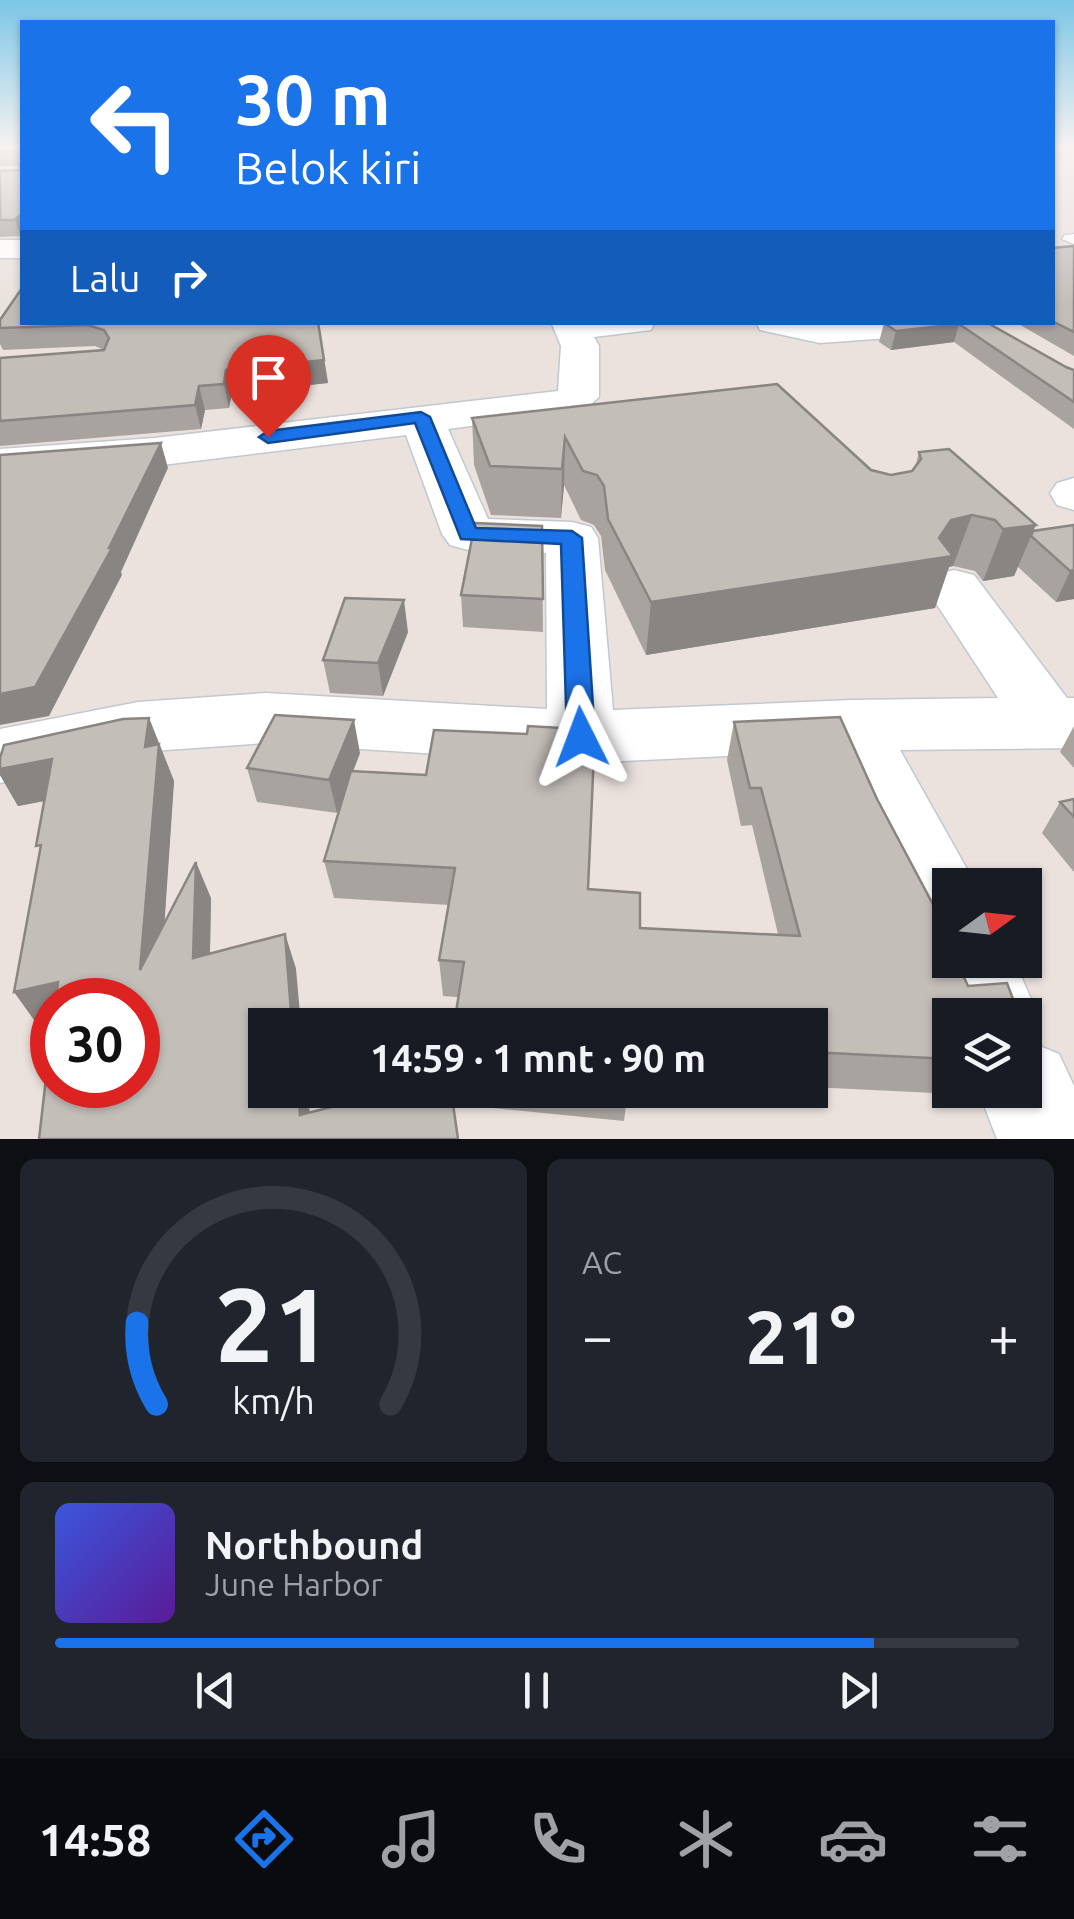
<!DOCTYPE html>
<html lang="id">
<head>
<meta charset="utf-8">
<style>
  :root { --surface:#171b24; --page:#20242c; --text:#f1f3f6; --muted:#9ea1a6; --line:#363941; --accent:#1a73e8 }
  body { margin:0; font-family:Ubuntu,sans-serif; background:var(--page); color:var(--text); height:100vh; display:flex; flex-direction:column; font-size:38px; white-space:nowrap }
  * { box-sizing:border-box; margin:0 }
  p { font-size:32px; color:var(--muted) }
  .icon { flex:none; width:55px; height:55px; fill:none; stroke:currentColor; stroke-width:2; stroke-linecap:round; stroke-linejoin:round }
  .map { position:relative; height:1139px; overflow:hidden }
  .panel { display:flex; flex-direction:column; gap:20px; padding:20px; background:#0d0f14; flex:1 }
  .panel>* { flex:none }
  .hud { position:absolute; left:20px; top:20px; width:1035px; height:305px; border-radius:0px; box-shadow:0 2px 8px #0004; background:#1a73e8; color:#fff; overflow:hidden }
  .needle { width:65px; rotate:75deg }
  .controls { position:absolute; left:932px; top:868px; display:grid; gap:20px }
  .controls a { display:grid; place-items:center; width:110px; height:110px; border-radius:0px; background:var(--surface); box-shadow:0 2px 8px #0004; font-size:50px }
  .speed { position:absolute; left:30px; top:978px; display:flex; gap:20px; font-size:50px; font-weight:700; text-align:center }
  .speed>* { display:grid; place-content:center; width:130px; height:130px; border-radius:50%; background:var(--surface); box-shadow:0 2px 8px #0004; line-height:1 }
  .speed .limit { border:15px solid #d22; background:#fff; color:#111 }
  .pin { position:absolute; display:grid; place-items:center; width:85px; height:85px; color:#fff; margin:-102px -42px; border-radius:50% 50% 50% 0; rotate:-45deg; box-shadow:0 0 10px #0007 }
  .pin .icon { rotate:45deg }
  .me { position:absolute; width:110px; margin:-55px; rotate:357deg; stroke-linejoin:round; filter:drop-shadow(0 0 8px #0008) }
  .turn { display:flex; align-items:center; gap:35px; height:210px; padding:0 50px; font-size:45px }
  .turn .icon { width:130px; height:130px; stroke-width:2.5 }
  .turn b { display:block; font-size:70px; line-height:85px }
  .then { display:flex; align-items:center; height:95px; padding:0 50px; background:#0003; gap:20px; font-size:38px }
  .big { font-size:75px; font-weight:700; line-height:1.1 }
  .panel .card { flex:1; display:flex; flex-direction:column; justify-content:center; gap:15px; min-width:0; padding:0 35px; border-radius:15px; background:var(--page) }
  .panel .dial { align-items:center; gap:0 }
  .dial svg { height:260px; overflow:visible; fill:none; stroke:var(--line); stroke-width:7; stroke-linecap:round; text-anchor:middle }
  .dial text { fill:var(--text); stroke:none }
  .song { display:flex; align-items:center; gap:30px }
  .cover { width:120px; height:120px; border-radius:15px; background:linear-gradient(135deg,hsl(230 70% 55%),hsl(270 70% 35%)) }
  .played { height:10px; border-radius:5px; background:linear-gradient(90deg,var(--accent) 85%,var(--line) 85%) }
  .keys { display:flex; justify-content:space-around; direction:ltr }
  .heat { display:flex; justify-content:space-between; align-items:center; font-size:55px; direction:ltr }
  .panel .tiles { flex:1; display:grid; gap:20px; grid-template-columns:1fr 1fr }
  .card:last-child { grid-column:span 2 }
  .trip { position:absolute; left:248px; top:1008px; width:580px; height:100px; border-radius:0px; background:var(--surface); box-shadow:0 2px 8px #0004; font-weight:700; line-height:100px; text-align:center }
  .menu { display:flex; height:160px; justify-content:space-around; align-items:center; background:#090b0e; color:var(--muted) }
  .menu .icon { width:70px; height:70px }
  .menu .on { color:var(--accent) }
  .menu b { font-size:45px; color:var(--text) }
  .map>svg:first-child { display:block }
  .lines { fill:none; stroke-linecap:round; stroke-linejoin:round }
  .service-casing { stroke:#c2c8d0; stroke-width:3 }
  .minor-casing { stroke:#c2c8d0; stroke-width:3 }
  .service { fill:#fff; fill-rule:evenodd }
  .minor { fill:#fff; fill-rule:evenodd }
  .wall { fill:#a9a39f }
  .shaded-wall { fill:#898582 }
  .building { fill:#c4beb9; stroke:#898582; stroke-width:2.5 }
  .route { fill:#1a73e8; stroke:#114b97; stroke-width:2.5 }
</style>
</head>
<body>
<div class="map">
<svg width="1074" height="1139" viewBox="0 0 1074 1139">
  <rect width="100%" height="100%" fill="#ebe2de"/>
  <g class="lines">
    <defs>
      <path id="service" d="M1074 234V244L1062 239 1065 235Z"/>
      <g id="minor">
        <rect x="0" y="240" width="22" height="18"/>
        <path d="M551 322H655L651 330 594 337 599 346V397L583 411 448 429 488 519 572 522 591 527 598 538 613 710 852 700 998 698 926 588 934 575 954 570 974 575 1067 698H1074V748L900 750 976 885H950V960H1014L1038 1015 1027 1041 1059 1054 1074 1086V1139H997L978 1090H1025V1015H950V1020L926 960 931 949 921 945 831 751 581 763 266 743 138 752 0 783V729L138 702 266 693 547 709 546 553 468 550 450 545 442 534 406 435 154 466 0 477V449L154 438 558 391 561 346Z"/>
        <path d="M756 322H975L971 330 958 333 820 343 760 330Z"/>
        <path d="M1074 478V510L1057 505 1050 493 1057 483Z"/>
      </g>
    </defs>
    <use href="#service" class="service-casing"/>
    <use href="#minor" class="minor-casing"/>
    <use href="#service" class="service"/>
    <use href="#minor" class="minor"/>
  </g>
  <g class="wall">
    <path d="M0 146H22V235L21 236 0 237V171L20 170V166H0Z"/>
    <path d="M1074 246V356L1015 322H1052V248Z"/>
    <path d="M0 320 318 322 328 383 232 393 229 408 205 410 201 429 0 446V358L104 350 95 346 3 350 0 344Z"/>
    <path d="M986 322 1066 367 1074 370V429L954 342 891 350 879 342 884 323Z"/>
    <path d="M472 418 871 470 891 475 912 471 915 468 919 452 1033 531 1074 525V599L1056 602 1018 567 1014 576 983 581 975 571 953 566 949 567 935 608 646 655 605 570 601 536 594 525 581 520 564 485 561 518 491 515 474 465Z"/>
    <path d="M542 526 543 632 463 627 461 595Z"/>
    <path d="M408 632 383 696 330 693 323 660Z"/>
    <path d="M149 718 174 781 164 923 211 898 210 954 285 934 296 969 265 1090H307L310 1112 399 1090H628L624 1121 453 1104 39 1139 52 1023 39 1027 40 853 44 801 18 806 0 775V758Z"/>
    <path d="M734 722 877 799 941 925 950 1015V1090H980L976 1095 810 1087V1025L443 996 439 960 449 905 334 898 324 861 344 795 337 813 257 802 247 768 360 753 353 771 588 889 640 928 778 934 752 825 741 826 727 760Z"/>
    <path d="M1074 726V768L1060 752Z"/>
    <path d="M1074 799V872L1042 833 1060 802Z"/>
    <path d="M1025 1030 1033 1052 1025 1063Z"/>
  </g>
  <g class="shaded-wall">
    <path d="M22 213V235L21 236 15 220Z"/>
    <path d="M318 322 328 383 232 393 229 408 224 384 226 370Z"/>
    <path d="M959 324 954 342 891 350 896 331Z"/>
    <path d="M199 386 205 410 201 429 195 405Z"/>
    <path d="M565 437 564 485 561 518 562 469Z"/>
    <path d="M161 443 168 468 121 572 122 575 49 716 0 725V694L109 548Z"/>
    <path d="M972 515 953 566 949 567 935 608 646 655 651 602Z"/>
    <path d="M1036 525 1014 576 983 581 1003 529Z"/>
    <path d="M1074 570V599L1056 602 1070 571Z"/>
    <path d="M404 600 408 632 383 696 378 663Z"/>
    <path d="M149 718 174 781 159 1005 140 970 145 747Z"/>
    <path d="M354 720 360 753 337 813 329 780Z"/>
    <path d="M52 759 71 796 18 806 0 775V769Z"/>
    <path d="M196 862 211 898 209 993 193 958Z"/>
    <path d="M285 934 296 969 301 1025H292Z"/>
    <path d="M58 982 70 1000H52V1023L39 1027 14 992Z"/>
    <path d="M298 1090H307L312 1139 300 1115Z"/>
  </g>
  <g class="building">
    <path d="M0 146H22V213L15 220H0V171L20 170V151L0 152Z"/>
    <path d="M1074 246V332L1052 321V248Z"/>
    <path d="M22 288V322H318L324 360 226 370 224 384 199 386 195 405 0 421V358L104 350 109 338 104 330 88 325 0 328V320Z"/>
    <path d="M986 322 1066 367 1074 370V402L959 324 896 331 884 323Z"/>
    <path d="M777 384 871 470 891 475 912 471 921 459 919 452 949 449 1036 525 1003 529 995 520 972 515 951 520 939 538 953 556 651 602 608 519 604 486 597 475 583 471 565 437 562 469 490 466 472 418Z"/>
    <path d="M161 443 109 548H112L35 687 0 694V455Z"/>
    <path d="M475 523 542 526 543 599 461 595Z"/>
    <path d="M1074 525V570L1070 571 1031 536 1033 531Z"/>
    <path d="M345 598 404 600 378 663 323 660Z"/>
    <path d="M275 715 354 720 329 780 247 768Z"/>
    <path d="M840 717 877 799 936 910 942 913 941 925 950 945V960H956L968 986 1007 983 1019 1015H950V1059L810 1052V1025H454L464 962 439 960 455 868 324 861 351 771 426 775 434 730 527 734 528 726 595 730 588 889 640 893V928L800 936 761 788H750L734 722Z"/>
    <path d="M149 718 145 747 159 744 140 970 196 862 193 958 285 934 292 1025H265V1090H298L300 1115 399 1090H451L458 1139H39L52 1026V1085H138V1000H56L58 982 14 992 41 845 36 846 52 759 0 769V758L4 745 123 719Z"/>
    <path d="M1074 799V817L1060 802Z"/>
    <path d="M1025 1030 1033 1052H1025Z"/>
  </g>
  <linearGradient id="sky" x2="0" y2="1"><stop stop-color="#7cc6e6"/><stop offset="0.48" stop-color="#f6f2f0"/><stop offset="1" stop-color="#f6f2f0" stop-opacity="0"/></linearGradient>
  <rect width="1074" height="305" fill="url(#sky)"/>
  <path class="route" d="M421 412 430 417 476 528 572 531 582 538 595 737 591 744 581 748 571 744 567 737 561 544 461 539 415 423 268 443 259 437 268 431Z"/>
</svg>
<div class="controls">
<a><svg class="needle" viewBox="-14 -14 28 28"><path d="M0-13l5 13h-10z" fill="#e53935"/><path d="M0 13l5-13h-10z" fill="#9ea1a6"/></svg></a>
<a><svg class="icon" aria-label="layers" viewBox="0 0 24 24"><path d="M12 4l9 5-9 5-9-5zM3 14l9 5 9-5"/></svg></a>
</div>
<div class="speed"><div class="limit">30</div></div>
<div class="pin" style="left:268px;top:437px;background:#d93025"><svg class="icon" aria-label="arrive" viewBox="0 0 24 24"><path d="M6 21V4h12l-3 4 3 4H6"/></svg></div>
<svg class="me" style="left:581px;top:737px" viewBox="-20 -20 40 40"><path d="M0-17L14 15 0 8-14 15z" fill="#1a73e8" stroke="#fff" stroke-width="4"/></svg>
<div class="trip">14:59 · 1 mnt · 90 m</div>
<div class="hud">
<div class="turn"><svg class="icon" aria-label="left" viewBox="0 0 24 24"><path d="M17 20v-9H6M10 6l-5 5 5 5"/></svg><div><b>30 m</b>Belok kiri</div></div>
<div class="then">Lalu<svg class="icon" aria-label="right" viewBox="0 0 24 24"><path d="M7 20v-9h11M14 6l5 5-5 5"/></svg></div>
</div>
</div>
<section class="panel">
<div class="tiles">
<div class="card dial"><svg viewBox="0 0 100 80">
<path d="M14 69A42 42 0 1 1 86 69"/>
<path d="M14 69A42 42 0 0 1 8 44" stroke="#1a73e8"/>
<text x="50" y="56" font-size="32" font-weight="700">21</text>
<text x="50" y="72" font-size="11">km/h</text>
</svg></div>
<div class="card"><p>AC</p>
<div class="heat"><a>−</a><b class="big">21°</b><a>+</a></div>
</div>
<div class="card">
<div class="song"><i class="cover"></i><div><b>Northbound</b><p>June Harbor</p></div></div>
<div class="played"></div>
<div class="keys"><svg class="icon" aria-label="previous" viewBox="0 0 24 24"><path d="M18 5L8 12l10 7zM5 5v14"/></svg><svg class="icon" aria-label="pause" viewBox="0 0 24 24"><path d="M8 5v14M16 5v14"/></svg><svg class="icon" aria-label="next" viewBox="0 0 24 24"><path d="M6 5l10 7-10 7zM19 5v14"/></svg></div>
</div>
</div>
</section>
<nav class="menu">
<b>14:58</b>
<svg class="icon on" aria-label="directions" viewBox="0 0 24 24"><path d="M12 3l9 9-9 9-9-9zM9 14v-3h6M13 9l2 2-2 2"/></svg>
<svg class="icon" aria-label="music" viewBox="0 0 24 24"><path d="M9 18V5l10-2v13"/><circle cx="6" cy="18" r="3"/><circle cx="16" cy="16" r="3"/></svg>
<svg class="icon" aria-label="phone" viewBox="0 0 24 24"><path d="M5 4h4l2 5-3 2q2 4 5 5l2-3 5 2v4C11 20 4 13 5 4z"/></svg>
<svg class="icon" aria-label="climate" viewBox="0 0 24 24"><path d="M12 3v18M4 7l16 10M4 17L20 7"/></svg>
<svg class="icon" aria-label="car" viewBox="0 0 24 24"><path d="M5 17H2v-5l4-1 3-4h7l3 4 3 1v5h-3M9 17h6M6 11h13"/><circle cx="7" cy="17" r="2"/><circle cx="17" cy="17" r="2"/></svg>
<svg class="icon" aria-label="filters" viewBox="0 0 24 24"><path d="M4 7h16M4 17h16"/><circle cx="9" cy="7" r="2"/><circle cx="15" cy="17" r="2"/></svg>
</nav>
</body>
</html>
